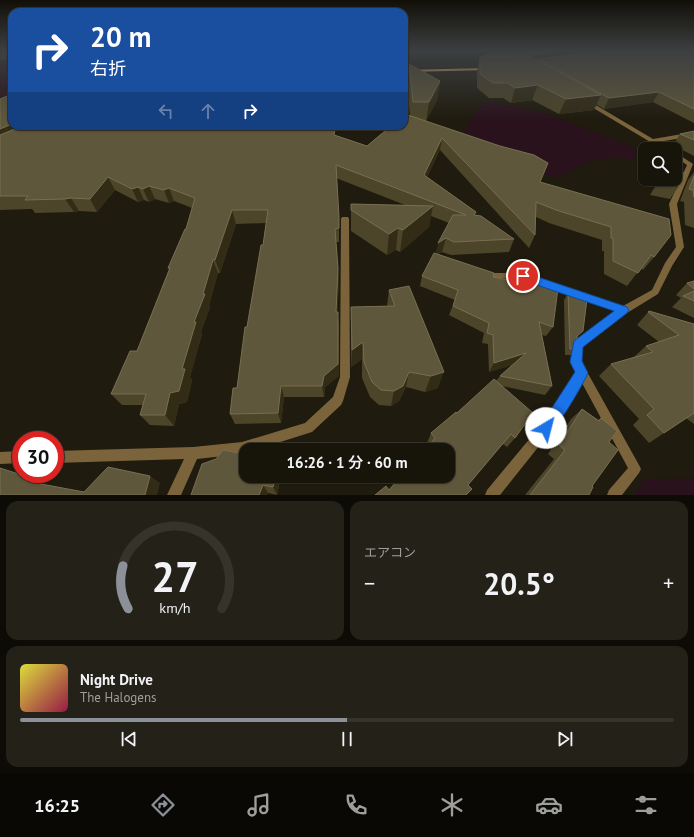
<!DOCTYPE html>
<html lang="ja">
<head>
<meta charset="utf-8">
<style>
  :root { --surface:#17140a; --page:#242118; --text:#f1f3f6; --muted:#9e9e9c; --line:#36332b; --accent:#8c9099 }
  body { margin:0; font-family:"PT Sans","Noto Sans JP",sans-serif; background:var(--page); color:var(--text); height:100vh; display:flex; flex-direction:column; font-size:15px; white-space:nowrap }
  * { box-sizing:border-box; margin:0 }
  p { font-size:13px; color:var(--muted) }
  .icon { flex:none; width:22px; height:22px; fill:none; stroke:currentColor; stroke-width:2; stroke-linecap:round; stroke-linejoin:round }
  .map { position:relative; height:495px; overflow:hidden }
  .sheet { display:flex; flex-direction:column; gap:6px; padding:6px; background:#0d0b06; flex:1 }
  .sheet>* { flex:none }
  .banner { position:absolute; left:8px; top:8px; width:400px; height:122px; border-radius:12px; box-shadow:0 1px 3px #0004,0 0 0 1px var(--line); background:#1a4fa0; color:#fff; overflow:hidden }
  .fabs { position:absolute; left:638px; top:142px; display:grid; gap:8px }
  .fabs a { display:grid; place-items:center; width:44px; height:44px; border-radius:8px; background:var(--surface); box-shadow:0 1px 3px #0004,0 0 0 1px var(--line); font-size:20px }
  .speed { position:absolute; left:12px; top:431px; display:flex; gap:8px; font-size:20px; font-weight:700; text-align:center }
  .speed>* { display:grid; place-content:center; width:52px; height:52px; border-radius:50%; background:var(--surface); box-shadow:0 1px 3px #0004,0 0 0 1px var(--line); line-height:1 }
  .speed .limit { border:6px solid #d22; background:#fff; color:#111 }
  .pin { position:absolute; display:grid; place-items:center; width:34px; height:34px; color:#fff; margin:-17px; border:2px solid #fff; border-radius:50%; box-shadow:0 1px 4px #0007 }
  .me { position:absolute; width:44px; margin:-22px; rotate:37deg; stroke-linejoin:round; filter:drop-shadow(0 0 3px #0008) }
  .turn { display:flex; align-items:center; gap:14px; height:84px; padding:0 16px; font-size:18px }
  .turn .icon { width:52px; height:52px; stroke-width:2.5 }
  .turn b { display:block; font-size:28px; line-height:34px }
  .lanes { display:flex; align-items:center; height:38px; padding:0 16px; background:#0003; justify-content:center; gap:20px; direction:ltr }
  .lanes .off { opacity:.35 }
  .big { font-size:30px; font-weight:600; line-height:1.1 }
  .sheet .card { flex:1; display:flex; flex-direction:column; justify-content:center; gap:6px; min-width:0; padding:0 14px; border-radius:12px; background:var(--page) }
  .sheet .dial { align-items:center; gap:0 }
  .dial svg { height:104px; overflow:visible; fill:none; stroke:var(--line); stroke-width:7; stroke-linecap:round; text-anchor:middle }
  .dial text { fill:var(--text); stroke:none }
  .song { display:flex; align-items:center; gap:12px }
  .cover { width:48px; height:48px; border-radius:6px; background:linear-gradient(135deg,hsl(60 70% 55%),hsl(340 70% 35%)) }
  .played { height:4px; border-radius:2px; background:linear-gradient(90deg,var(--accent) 50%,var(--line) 50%) }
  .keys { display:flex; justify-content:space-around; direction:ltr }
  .heat { display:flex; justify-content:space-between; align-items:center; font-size:22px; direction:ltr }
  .sheet .tiles { flex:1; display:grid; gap:6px; grid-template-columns:1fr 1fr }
  .card:last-child { grid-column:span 2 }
  .trip { position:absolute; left:239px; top:443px; width:216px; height:40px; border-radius:12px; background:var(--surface); box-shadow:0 1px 3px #0004,0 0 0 1px var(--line); font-weight:600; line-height:40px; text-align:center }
  .tabs { display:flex; height:64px; justify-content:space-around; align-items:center; background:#090804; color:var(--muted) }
  .tabs .icon { width:28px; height:28px }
  .tabs .current { color:var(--accent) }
  .tabs b { font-size:18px; color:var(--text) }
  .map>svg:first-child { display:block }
  .green { fill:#29121c }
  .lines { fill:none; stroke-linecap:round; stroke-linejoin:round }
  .street { fill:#7b643c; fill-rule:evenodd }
  .secondary { fill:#f5c26e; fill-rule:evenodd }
  .wall { fill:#4c4529 }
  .shaded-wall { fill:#322c16 }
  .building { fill:#5f573b; stroke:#786f52 }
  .route { fill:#1a73e8; stroke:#114b97 }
</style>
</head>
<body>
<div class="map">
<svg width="694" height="495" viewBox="0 0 694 495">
  <rect width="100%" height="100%" fill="#1f1b0e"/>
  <g class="green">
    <path d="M0 60 12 61V103L0 105Z"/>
    <path d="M488 101 544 113 634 147 637 154 635 159 607 158 586 163 558 178 545 174 463 140C467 124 472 110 488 101Z"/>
    <path d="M296 126H371L367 129 295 128Z"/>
    <path d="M694 478V495H634L643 480Z"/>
  </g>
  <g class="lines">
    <g class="street">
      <path d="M585 101H589L653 139 694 132V136L658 142 669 149H662L585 103Z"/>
      <path d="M675 152 693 164 677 204 684 247 672 266 658 294 627 313 583 347 581 361 639 465 641 469 639 473 622 495H607L609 490 628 468 582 383 559 421 500 495H485L487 490 551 413 576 373 571 362 574 342 616 311 523 279 483 278 480 277 479 275 480 273H523L623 306 652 290 665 263 676 247 669 204 687 165 675 157Z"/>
      <path d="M342 217H348L349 219 350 377 343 401 341 405 312 432 255 450H246V453L242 454 197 459 181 495H167L184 459 55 463V451L193 447 242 442 305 423 333 397 340 377 341 219Z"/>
      <path d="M21 451V463L0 464V452Z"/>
    </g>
    <path class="secondary" d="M487 68H489V70L404 72V70Z"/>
  </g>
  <g class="wall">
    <rect x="0" y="51" width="12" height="9"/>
    <path d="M694 51V123L653 102 604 109 596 104 594 110 559 114 532 100 511 103 503 98H489L477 88V71L480 57Z"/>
    <path d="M409 64 440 81 437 100 426 121 540 182 669 219 654 257 643 270 641 268 627 286 604 274V251H602V240L549 223 536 217 535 235 529 248 440 150 427 177 476 212 475 215 514 239 509 252 451 255 442 252 438 254 493 277 536 286 538 282 553 327 546 336 542 335 552 386 545 395 502 386 515 438 507 447 503 444 389 490 429 445 427 443 431 433 496 381 500 376 512 365 489 372 488 344 482 343 484 333 449 315 455 300 420 286 422 276 436 254 449 223 431 216 429 227 400 252 396 250 387 255 351 231V204L405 205 336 178 339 231V242H336L339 281 337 312 339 324V376L325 387 324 397H284L281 423 235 424 230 414 237 388 247 327 263 245 266 223 236 224 220 273H218L209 305 210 307 201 332 202 334 190 377 192 380 187 402 179 404 174 426 150 425 140 415 143 405H122L111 394 137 351 169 269 168 268 186 229 192 208 174 201 169 203 155 199 149 202 144 200 138 202 115 190 97 212 79 211 74 212 35 213 32 209 0 210V99L12 126 335 135 367 146 410 116 407 82Z"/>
    <path d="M694 131V156L673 145 680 134Z"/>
    <path d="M694 172V228L685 225 684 202 680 201 688 180Z"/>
    <path d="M658 182 679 186 670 199 650 195Z"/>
    <path d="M694 281V318L672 307 681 298 676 295 687 283Z"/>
    <path d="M389 290 438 388 425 392 406 387 399 401 391 406 379 405 370 397 362 378V359L351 367V307L387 306Z"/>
    <path d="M568 293 578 337 577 338 575 349 571 355H565L564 300Z"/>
    <path d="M649 311 694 324V424L686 418 664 433 649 443 633 425 639 419 599 376 611 364 634 357 646 346 659 342 637 325Z"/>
    <path d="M582 409 598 420 601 418 609 442 589 495H525L554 459 548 454 571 419Z"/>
    <path d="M281 476 277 495 268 493 267 495H191Z"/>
  </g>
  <g class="shaded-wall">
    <path d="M565 51H631L538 59 537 63 530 55Z"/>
    <path d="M440 81 437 100 426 121 429 102Z"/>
    <path d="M538 85 532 100 511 103 515 88Z"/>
    <path d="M659 92 653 102 604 109 609 98Z"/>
    <path d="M601 95 594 110 559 114 566 99Z"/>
    <path d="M12 124V126H43L0 144V129Z"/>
    <path d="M442 138 440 150 422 188 424 175Z"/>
    <path d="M108 177 115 190 97 212 90 199Z"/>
    <path d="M149 186 155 199 149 202 143 189Z"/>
    <path d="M138 187 144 200 138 202 132 189Z"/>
    <path d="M169 188 174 201 169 203 164 190Z"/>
    <path d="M71 198 79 211 74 212 65 199Z"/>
    <path d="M433 206 429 227 400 252 403 230Z"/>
    <path d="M232 210 236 224 220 273 215 260Z"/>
    <path d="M398 228 396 250 387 255 389 234Z"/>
    <path d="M446 238 442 252 435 256 438 243Z"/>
    <path d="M213 260 218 273 209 305 210 307 201 332 202 334 190 377 192 380 187 402 179 404 174 426 165 415 170 393 182 369 194 322Z"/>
    <path d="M338 268 339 281 337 324 336 312Z"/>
    <path d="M338 312 339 376 325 387 324 397 322 386 324 376Z"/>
    <path d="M363 342 362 359 351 367 352 350Z"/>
    <path d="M526 353 520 363 489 372 494 363Z"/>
    <path d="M409 372 406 387 399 401 391 406 394 391Z"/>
    <path d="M444 372 438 388 425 392 431 376Z"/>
    <path d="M281 386 284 397 281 423 278 413Z"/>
    <path d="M150 476 160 483 157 495H145Z"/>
    <path d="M276 476H281L277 495 273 487Z"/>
    <path d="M28 477 45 485 25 481Z"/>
    <path d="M263 485 268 493 267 495H259Z"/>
  </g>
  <g class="building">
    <path d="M499 51H565L530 55 481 57Z"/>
    <path d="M602 51H694V109L659 92 609 98 538 59Z"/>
    <path d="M530 56 601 95 566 99 538 85 515 88 508 83H493L480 74V57Z"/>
    <path d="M409 64 440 81 429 102H413Z"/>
    <path d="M12 94V124L0 129V99Z"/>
    <path d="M405 114 500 146 534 155 548 163 540 182 669 219 671 235 654 257 651 255 638 273 613 261V238H611V227L556 210 536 202 535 235 442 138 424 175 476 212 474 215 481 216 514 239 454 242 446 238 438 243 453 215H466L336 165 339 217V228L335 229 338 268 336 312H338V364L324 376 322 386H281L278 413 230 414 233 388H237L245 327H247L261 245H263L268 210H232L215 260H213L203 294H205L194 322H196L182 369H185L179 391 170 393 165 415H140L146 394H111L130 351H137L170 268H168L185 229H186L195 198 169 188 164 190 149 186 143 189 138 187 132 189 108 177 90 199 71 198 65 199 25 200 28 196H0V135L22 126H230L335 129 334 135 367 146 391 126H404V115Z"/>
    <path d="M694 131V140L680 134Z"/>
    <path d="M686 172 679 186 658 182 667 179H675V176Z"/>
    <path d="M694 176V197L693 190 689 189Z"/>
    <path d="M351 204 433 206 403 230 398 228 389 234 351 210Z"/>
    <path d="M434 253 494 273 493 277 538 286V282L558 288 553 327 539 322 552 386 500 376 526 353 494 363 493 335 487 333 489 323 453 306 458 290 422 276Z"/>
    <path d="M694 281V289L687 283Z"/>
    <path d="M409 286 444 372 431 376 409 372 403 386 394 391 381 390 372 382 364 362 363 342 352 350 351 307 395 306 389 290Z"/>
    <path d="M694 291V301L683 296Z"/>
    <path d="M568 293 587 299 583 331 577 336 575 349H570Z"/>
    <path d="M649 311 694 324V413L664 433 647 415 654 409 611 364 653 352 646 346 679 335 648 312Z"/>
    <path d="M494 379 533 413 515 438 511 434 468 485 472 489 466 495H375L386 486 389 490 401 476H448V450H425L435 438 431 433 456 412 457 413Z"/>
    <path d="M582 409 599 421 601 418 617 431 609 442 618 450 592 486 593 487 589 495H530L565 450 559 445Z"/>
    <path d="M250 446 269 450H247Z"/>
    <path d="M223 450 244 454 246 451V476H276L273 487 263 485 259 495H191L202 464 216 459Z"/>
    <path d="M108 467 150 476 145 495H0V468L28 477 25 481 84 492Z"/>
  </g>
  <linearGradient id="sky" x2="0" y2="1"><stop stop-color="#110f08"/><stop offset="0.42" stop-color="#3c3f41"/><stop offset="1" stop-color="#3c3f41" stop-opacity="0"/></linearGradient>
  <rect width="694" height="120" fill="url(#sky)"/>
  <path class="route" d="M523 272 627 307 629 310 627 313 583 347 582 361 588 373C582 386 557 430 546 435L541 433 539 428 575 372 570 362 574 341 614 311 519 279 518 276 519 273Z"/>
</svg>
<div class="fabs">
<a><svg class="icon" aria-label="search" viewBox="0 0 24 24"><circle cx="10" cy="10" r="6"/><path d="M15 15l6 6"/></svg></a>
</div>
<div class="speed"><div class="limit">30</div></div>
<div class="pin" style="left:523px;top:276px;background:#d93025"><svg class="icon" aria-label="arrive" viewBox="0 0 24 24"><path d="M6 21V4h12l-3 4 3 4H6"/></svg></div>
<svg class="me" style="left:546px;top:428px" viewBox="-20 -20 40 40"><circle r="19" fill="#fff"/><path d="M0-13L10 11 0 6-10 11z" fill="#1a73e8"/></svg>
<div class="trip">16:26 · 1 分 · 60 m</div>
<div class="banner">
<div class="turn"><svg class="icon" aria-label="right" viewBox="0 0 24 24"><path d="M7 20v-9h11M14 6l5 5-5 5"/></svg><div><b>20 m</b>右折</div></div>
<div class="lanes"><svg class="icon off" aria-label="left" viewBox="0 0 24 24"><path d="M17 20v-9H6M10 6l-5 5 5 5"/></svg><svg class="icon off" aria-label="ahead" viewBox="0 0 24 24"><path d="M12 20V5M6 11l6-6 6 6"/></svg><svg class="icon" aria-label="right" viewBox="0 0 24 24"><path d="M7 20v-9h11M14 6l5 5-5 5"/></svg></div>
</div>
</div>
<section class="sheet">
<div class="tiles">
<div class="card dial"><svg viewBox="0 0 100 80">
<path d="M14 69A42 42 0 1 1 86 69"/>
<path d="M14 69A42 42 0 0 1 10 36" stroke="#8c9099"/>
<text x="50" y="56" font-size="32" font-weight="700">27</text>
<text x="50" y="72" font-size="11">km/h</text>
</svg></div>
<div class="card"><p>エアコン</p>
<div class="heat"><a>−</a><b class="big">20.5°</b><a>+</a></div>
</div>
<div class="card">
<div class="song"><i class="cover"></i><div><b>Night Drive</b><p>The Halogens</p></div></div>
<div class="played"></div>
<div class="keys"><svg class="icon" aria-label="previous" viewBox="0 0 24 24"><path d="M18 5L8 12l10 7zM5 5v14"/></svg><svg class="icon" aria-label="pause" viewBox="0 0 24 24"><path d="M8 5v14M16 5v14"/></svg><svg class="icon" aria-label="next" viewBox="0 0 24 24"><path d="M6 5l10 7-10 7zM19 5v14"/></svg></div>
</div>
</div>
</section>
<nav class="tabs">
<b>16:25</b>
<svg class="icon current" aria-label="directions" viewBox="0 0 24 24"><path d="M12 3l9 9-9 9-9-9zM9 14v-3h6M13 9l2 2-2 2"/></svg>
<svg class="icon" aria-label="music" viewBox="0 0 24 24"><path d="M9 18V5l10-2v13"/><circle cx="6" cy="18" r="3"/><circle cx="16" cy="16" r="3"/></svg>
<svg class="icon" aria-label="phone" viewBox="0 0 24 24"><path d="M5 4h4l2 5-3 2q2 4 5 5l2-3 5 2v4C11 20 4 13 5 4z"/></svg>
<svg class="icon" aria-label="climate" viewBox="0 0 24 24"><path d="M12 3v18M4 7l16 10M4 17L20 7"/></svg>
<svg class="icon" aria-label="car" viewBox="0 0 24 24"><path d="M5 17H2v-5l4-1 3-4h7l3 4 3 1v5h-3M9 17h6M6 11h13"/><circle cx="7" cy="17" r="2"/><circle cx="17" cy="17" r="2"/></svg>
<svg class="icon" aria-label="filters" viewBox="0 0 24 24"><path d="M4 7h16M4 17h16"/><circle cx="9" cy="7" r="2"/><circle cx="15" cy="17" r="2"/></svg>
</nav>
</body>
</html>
